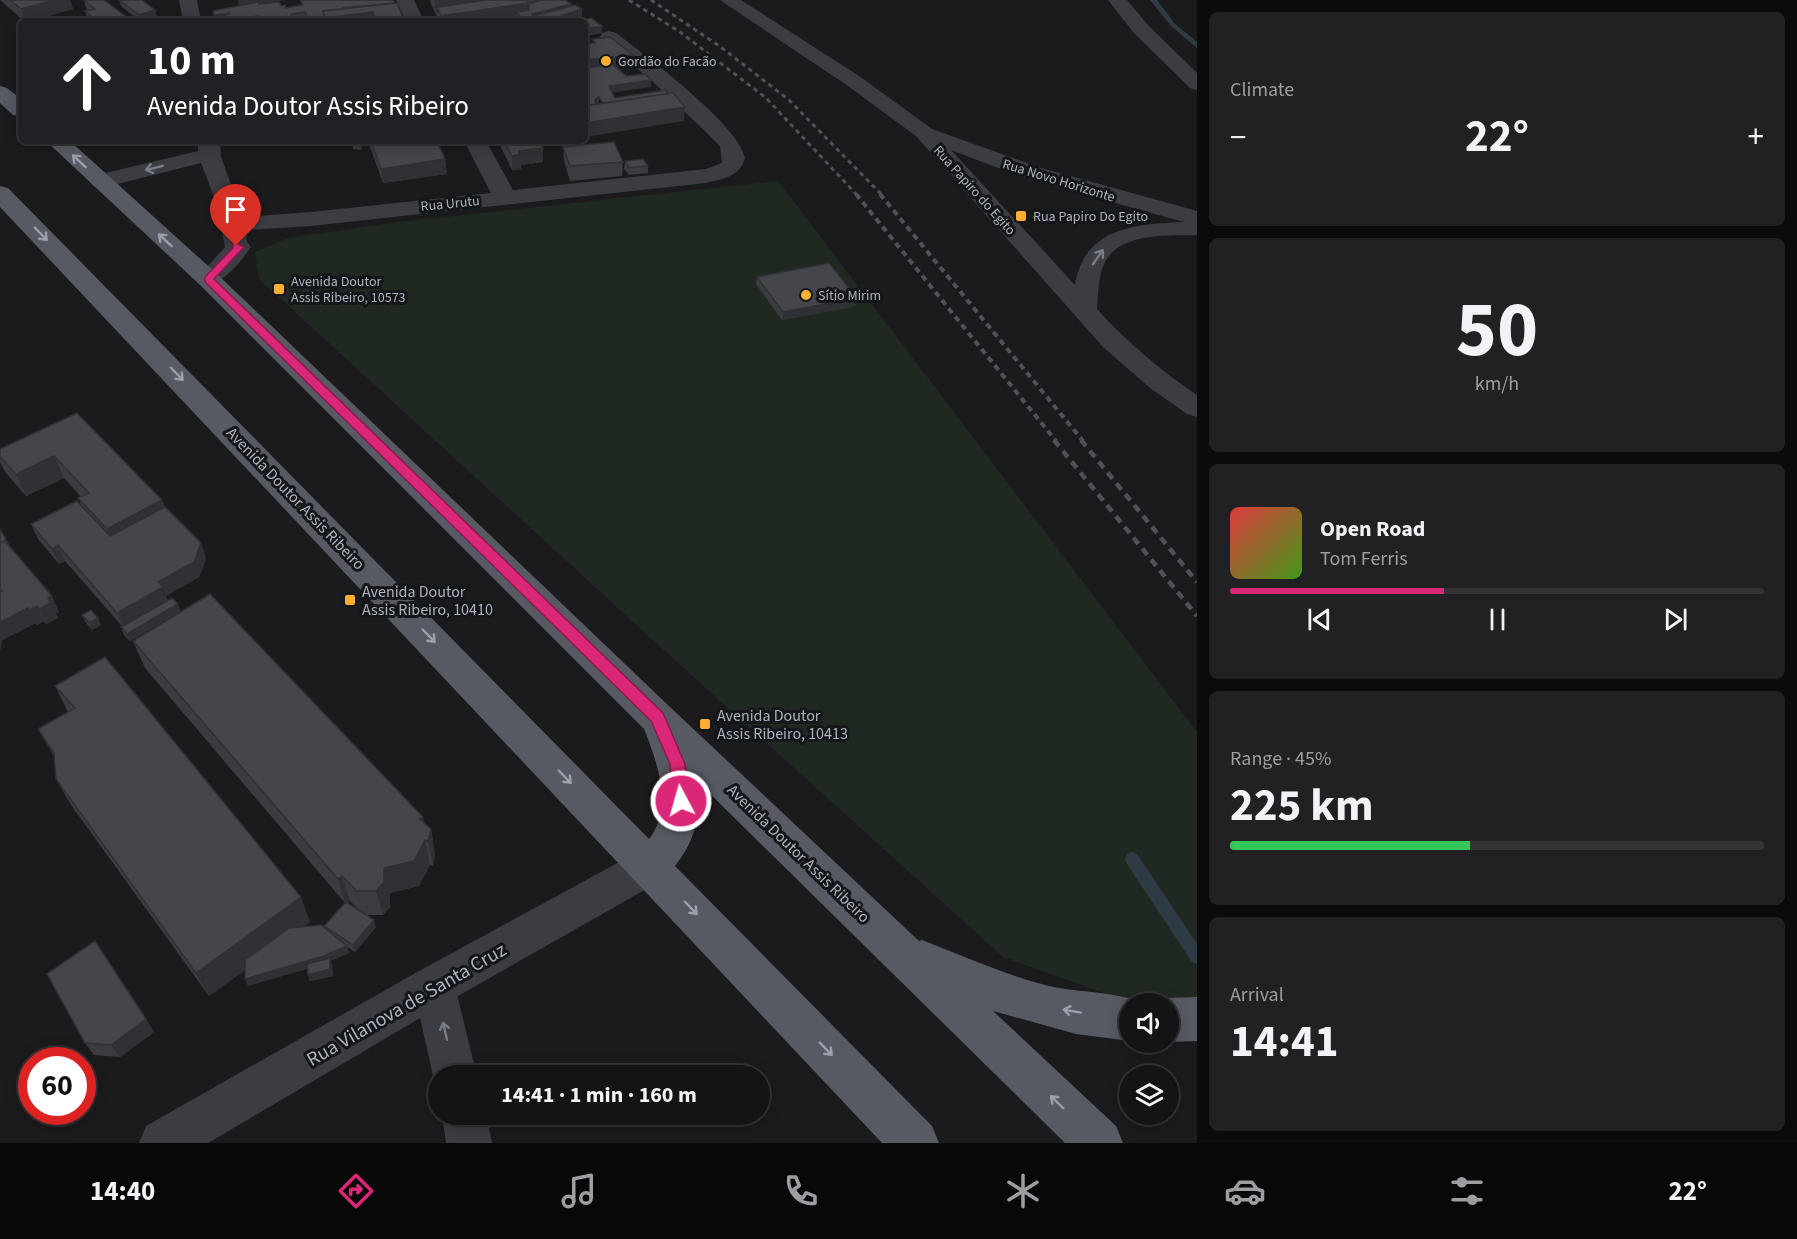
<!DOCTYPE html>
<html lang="en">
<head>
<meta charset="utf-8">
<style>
  :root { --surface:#141416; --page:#212123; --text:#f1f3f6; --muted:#9d9ea1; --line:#333335; --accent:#db2777 }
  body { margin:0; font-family:"Source Sans 3",sans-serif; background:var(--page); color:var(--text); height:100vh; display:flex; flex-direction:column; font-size:22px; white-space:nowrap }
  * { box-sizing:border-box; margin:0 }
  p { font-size:20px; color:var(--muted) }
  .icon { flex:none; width:33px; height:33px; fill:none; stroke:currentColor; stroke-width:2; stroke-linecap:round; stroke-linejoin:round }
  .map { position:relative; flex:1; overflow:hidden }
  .panel { display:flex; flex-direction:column; gap:12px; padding:12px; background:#0b0b0c; width:600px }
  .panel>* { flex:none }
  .top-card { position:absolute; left:18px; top:18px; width:570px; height:126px; border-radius:9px; box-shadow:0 3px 15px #0003,0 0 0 2px var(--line); background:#202124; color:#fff; overflow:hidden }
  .fabs { position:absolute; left:1119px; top:993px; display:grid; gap:12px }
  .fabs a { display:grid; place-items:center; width:60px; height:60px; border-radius:50%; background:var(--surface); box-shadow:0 3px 15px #0003,0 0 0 2px var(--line); font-size:30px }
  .speed { position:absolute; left:18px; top:1047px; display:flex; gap:12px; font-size:30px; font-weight:700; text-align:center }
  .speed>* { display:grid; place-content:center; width:78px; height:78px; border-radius:50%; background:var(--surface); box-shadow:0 3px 15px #0003,0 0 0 2px var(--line); line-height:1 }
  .speed .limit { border:9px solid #d22; background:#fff; color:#111 }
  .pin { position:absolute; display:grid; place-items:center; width:51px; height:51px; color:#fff; margin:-62px -26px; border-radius:50% 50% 50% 0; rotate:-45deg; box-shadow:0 0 6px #0007 }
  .pin .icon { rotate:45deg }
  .me { position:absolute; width:66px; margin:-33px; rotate:354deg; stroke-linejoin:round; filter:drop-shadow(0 0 4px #0008) }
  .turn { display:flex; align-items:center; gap:21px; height:126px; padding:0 30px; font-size:27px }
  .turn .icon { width:78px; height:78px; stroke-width:2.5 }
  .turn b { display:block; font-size:42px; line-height:51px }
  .big { font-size:45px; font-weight:700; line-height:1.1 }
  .panel .card { flex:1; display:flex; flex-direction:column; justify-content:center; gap:9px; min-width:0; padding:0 21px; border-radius:9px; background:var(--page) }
  .panel .dial { align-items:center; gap:0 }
  .dial b { font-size:78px; line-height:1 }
  .song { display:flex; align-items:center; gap:18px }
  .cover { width:72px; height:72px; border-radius:9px; background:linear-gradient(135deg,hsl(0 70% 55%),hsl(100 70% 35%)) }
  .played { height:6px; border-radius:3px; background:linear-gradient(90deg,var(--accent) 40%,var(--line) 40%) }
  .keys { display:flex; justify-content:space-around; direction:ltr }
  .heat { display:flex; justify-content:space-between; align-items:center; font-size:33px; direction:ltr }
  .charge { height:9px; border-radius:4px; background:linear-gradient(90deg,#34c759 45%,var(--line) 0) }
  .trip { position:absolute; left:428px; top:1065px; width:342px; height:60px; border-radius:30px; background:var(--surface); box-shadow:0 3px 15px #0003,0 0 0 2px var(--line); font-weight:700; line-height:60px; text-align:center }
  .tabs { display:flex; height:96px; justify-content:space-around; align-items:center; background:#080809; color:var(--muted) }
  .tabs .icon { width:42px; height:42px }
  .tabs .current { color:var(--accent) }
  .tabs b { font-size:27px; color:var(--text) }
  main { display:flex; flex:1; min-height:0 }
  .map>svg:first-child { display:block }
  .green { fill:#202921 }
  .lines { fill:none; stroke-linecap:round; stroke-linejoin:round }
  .stream { fill:#2f3b44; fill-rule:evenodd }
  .minor { fill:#3b3d43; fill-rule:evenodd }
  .tertiary { fill:#3b3d43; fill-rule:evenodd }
  .primary { fill:#575a62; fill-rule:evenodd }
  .rail-far2 { stroke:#4e5158; stroke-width:3; stroke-dasharray:4.5 4; stroke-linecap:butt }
  .rail-far1 { stroke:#4e5158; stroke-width:4; stroke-dasharray:6 4.5; stroke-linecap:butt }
  .rail { stroke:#4e5158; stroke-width:4.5; stroke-dasharray:8 6; stroke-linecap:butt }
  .wall { fill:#3b3c40; fill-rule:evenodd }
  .shaded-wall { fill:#303134 }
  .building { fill:#45464b; stroke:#303134; stroke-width:1.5; fill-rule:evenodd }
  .oneway { stroke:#9ba0ac }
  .oneway2 { stroke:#797d87 }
  .route { fill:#db2777; stroke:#8e194d; stroke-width:1.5 }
  .poi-dot { fill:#ffb031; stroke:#151619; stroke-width:2 }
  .labels { text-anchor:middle; stroke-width:6; stroke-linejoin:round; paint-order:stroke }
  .far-poi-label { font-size:14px; fill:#acb2be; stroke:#151619; text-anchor:start }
  .far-street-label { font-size:14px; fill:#acb2be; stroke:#151619 }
  .street-label { font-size:16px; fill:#acb2be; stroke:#151619 }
  .poi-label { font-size:16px; fill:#acb2be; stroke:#151619; text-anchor:start }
  .near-street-label { font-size:20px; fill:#acb2be; stroke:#151619 }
</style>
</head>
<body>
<main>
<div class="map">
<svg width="1197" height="1143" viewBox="0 0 1197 1143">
  <rect width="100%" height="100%" fill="#1b1b1d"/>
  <path class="green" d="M778 181 1197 732V1008L1168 1004 1132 1003 1003 957 644 632 259 279 255 252 288 238 398 222Z"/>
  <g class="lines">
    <g class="stream">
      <path d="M1150 0H1157L1175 24 1197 42V48L1171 26Z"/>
      <path d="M1132 852 1137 854 1197 944V964L1192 962 1127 864 1125 859 1127 854Z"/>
    </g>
    <g class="minor">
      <path d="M179 0H197L201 21H183Z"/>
      <path d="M396 0H414L424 21H406Z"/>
      <path d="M720 0H741L862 78 932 129 1038 167 1197 211V235C1169 236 1120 232 1105 262 1098 276 1098 294 1097 309 1127 342 1160 370 1197 395V417L1187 414 1150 388 1103 347 916 136 848 86ZM951 150 1022 177 1184 222C1136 224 1084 227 1075 285Z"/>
      <path d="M609 31 616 33C644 54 740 126 745 158 740 177 722 179 706 183L311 226 246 230 247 242 251 247C240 263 220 289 199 284L196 279 225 247 217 205 201 163 101 188 93 186 90 181 93 176 198 151V141H220L221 157 243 217 311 212 491 193 464 141H486L513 190 706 169 722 163 720 146 708 134 650 79 602 41 600 37 602 33Z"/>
      <path d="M434 966 449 972 455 986 477 1076H438V1088L433 1076 413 986 419 972Z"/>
      <path d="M442 1114H486L492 1143H446Z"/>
    </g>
    <g class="tertiary">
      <path d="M1108 0H1127L1148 25 1197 73V90L1190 88 1134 33Z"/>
      <path d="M650 848 664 853 670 866 664 879 449 1001 208 1143H139L146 1126 419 971 636 853Z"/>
    </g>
    <g class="primary">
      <path d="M0 86 7 88 21 99V116L13 115 0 103Z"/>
      <path d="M46 141H70L217 274 670 707 919 941 922 940C964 956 1005 975 1049 986 1081 993 1116 991 1145 1004H1130V1041L1076 1034 993 1011 1116 1126 1123 1143H1065L698 782C702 812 695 842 675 866L932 1126 939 1143H882L0 207V186L8 188 649 839C674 809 657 761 644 729L199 284Z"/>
      <path d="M1197 997V1041L1168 1042V1004H1155L1168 998Z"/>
    </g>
    <g class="rail-far2">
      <path d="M629 0 680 32 766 98 857 195"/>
      <path d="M651 0 722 48 789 100 882 195"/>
    </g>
    <g class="rail-far1">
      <path d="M856 194 1056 441"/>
      <path d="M880 194 1083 441"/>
    </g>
    <g class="rail">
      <path d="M1054 440 1197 616"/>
      <path d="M1081 440 1197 582"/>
    </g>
  </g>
  <g class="wall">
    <path d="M0 0H70L73 9 30 21H24Z"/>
    <path d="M84 0H105L132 21H88L85 11H87Z"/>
    <path d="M119 0 155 10 157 17 140 21 121 6Z"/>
    <path d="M300 0H393L403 18 404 21H298L307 20V19L215 21 213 11 241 5 258 3 259 4 281 6 286 8 302 6Z"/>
    <path d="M430 0H565L571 4V6L575 5 582 9V16L576 18 580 21 591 18 602 26V33L585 36V21H439L431 4Z"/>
    <path d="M353 141 363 144 361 150 353 149Z"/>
    <path d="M368 141H437L445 159 447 174 383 183Z"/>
    <path d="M498 141H558L540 144 543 162 521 165V169L512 170Z"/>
    <path d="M563 147 623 162 622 176 570 181 564 161Z"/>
    <path d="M625 161 648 166V173L629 175 624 169Z"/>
    <path d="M757 277 856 306 782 320 756 284Z"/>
    <path d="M77 413 162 500 165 507 201 543 206 559 199 577 166 596 130 641 124 635 121 627 122 626 65 561 59 564 38 539 31 524 82 506 78 498 81 497 64 478 26 496 6 473 0 462V449Z"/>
    <path d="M0 529 10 547 59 612 56 613 58 618 46 624 44 621 37 625 36 623 2 640 1 648 0 649Z"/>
    <path d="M82 615 101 625 92 630 86 623Z"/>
    <path d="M133 641 423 817V822L431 829 435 855 433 866 430 865 419 886 390 893V907L383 915H366L376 927 355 952 347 947 349 953 330 961 332 965 333 976 310 981 308 975V968L248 986 245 970 209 996 71 805 56 779 55 758 38 729 68 712 55 686 310 922 303 927 325 928 324 926 345 903 145 668ZM350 901 361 912 347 903Z"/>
    <path d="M95 941 154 1032 120 1057 94 1055 85 1043Z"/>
  </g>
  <g class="shaded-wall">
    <path d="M55 0H70L73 9 30 21H25L21 9Z"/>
    <path d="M238 0H286L239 6Z"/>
    <path d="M434 0H518L437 7 435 6Z"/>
    <path d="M537 0H543L529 16H520L516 12V18H504V20L496 21H442L441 16Z"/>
    <path d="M571 4V10L532 21V14Z"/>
    <path d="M582 9V16L566 21 561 16Z"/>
    <path d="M155 10 157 17 141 21 139 15Z"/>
    <path d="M373 12 374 21H325V18Z"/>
    <path d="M231 13 215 21 214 15Z"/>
    <path d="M324 18V21H308L307 20Z"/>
    <path d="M602 26V33L585 36V29Z"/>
    <path d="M633 55V68L585 73V60Z"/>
    <path d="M651 80V87L609 93V86Z"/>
    <path d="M599 97V104L596 105V98Z"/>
    <path d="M685 107 684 121 585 137V123Z"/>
    <path d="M360 141H362L363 144 361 150Z"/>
    <path d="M534 141H558L534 145Z"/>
    <path d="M543 148V162L521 165V169L512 170V156L519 151Z"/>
    <path d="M445 159 447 174 383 183 381 169Z"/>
    <path d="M857 298 856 306 782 320 783 312Z"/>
    <path d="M54 456 64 478 26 496 16 474Z"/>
    <path d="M162 500 170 522 116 551 107 529Z"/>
    <path d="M201 543 206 559 199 577 166 596 169 602 123 628 117 613 158 582Z"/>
    <path d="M58 545 65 561 59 564 52 549Z"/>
    <path d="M52 596 59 612 56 613 58 618 46 624 39 609 48 598Z"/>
    <path d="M178 604 181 612 130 641 127 634Z"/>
    <path d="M37 606 44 621 37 625 29 610Z"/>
    <path d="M28 608 36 623 2 640 1 648 0 649V622Z"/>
    <path d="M98 618 101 625 92 630 89 623Z"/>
    <path d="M423 817 427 840H425L430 865 419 886 390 893V907L383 915 376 891 384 868 420 819Z"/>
    <path d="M431 829 435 855 433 866 428 841Z"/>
    <path d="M342 876 350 901 345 904 338 879Z"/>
    <path d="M301 897 310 922 209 996 196 973Z"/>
    <path d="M374 920 376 927 355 952 353 945Z"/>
    <path d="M347 946 349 953 330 961 332 965 333 976 310 981 308 975 327 963 248 986 245 979Z"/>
    <path d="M146 1019 154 1032 120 1057 111 1045Z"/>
  </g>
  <g class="building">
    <path d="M10 0H55L21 9Z"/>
    <path d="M84 0H104L132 21H97L85 11 95 9Z"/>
    <path d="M119 0H142L155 10 139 15Z"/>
    <path d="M301 0H393L395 3 343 8V9L323 11 324 18 307 20 308 21H298L307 20 305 12 291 14 293 21H215V20L231 13 214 15 213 11 258 2 259 4 279 2 281 6 285 5 286 8 303 5ZM258 16V18L244 20 243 18Z"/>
    <path d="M480 0H487L437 7 438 13 435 6Z"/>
    <path d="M487 0H526L529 3 441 16 437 7Z"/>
    <path d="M541 0H565L571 4 532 14 533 16 575 5 582 9 561 16 572 15 580 21 591 18 602 26 585 29V21H506L504 18 520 16 516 12 529 10V4Z"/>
    <path d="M397 3 403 18H387L388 20 376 21 373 12 325 18 323 11Z"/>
    <path d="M497 15 505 21H451Z"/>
    <path d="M610 37 633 55 585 60V44L595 43 592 39Z"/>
    <path d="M612 64 626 76 645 74 651 80 609 86 615 98 666 90 668 94 603 103 599 97 596 98 595 101 597 104 585 106V68Z"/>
    <path d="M673 93 685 107 585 123V106Z"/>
    <path d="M371 141H437L445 159 381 169Z"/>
    <path d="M504 141H539L543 148 519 151 520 154 512 156Z"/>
    <path d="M614 142 623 162 570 166 563 147Z"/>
    <path d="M643 159 648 166 629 168 625 161Z"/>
    <path d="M829 263 857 298 783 312 757 277Z"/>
    <path d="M77 413 162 500 107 529 78 498 89 493 54 456 16 474 0 457V449Z"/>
    <path d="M77 501 110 536 165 507 201 543 194 562 158 582 163 587 117 613 58 545 52 549 31 524Z"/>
    <path d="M0 529 10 547 5 541 0 543Z"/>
    <path d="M5 541 52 596 48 598 51 603 39 609 37 606 29 610 28 608 0 622V591H2L0 588V543Z"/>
    <path d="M210 594 423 817 420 819 431 829 428 841 425 840 414 861 384 868V882L376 891H357L342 876 338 879 133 641Z"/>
    <path d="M172 598 178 604 127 634 121 627Z"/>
    <path d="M91 610 98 618 89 623 82 615Z"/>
    <path d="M105 657 301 897 196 973 56 779 54 753 38 729 75 708 55 686Z"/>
    <path d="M346 902 374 920 353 945 324 926Z"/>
    <path d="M321 925 347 946 324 956 245 979V960L289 928Z"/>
    <path d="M95 941 146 1019 111 1045 85 1043 47 974Z"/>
    <path d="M330 958V969L308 975 307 964Z"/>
  </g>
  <defs><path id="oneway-shaft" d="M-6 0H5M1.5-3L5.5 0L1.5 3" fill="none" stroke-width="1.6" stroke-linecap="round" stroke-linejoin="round" transform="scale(1.5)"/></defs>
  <g class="oneway">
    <use href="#oneway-shaft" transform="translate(79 161) rotate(-137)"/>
    <use href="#oneway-shaft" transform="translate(41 234) rotate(46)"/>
    <use href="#oneway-shaft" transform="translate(165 240) rotate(-138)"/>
    <use href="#oneway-shaft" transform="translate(177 374) rotate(46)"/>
    <use href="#oneway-shaft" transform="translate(429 636) rotate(46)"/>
    <use href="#oneway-shaft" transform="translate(565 777) rotate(46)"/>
    <use href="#oneway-shaft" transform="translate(691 908) rotate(46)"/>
    <use href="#oneway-shaft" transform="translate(1072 1011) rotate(-170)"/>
    <use href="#oneway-shaft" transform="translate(826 1049) rotate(46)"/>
    <use href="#oneway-shaft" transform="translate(1057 1102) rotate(-136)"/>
  </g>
  <g class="oneway2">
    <use href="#oneway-shaft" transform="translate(154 168) rotate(166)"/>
    <use href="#oneway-shaft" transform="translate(1098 257) rotate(-55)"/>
    <use href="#oneway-shaft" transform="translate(445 1031) rotate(-103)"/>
  </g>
  <path class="route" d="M236 243 244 247 214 279 663 713 685 764 689 801 687 806 681 808 676 806 673 801 670 764 651 721 205 282V277L233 248V244Z"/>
  <g class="poi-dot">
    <circle cx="606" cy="61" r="6"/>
    <rect x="1015" y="210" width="12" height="12" rx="3"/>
    <rect x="273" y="283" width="12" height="12" rx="3"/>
    <circle cx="806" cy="295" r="6"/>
    <rect x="344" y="594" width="12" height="12" rx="3"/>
    <rect x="699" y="718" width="12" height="12" rx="3"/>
  </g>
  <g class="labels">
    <g class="far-poi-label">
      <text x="618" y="66">Gordão do Facão</text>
      <text x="1033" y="221">Rua Papiro Do Egito</text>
      <text x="291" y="286">Avenida Doutor<tspan x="291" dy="16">Assis Ribeiro, 10573</tspan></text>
      <text x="818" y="300">Sítio Mirim</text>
    </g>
    <g class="far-street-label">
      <text transform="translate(1059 180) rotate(17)" y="5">Rua Novo Horizonte</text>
      <text transform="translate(975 190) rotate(48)" y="5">Rua Papiro do Egito</text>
      <text transform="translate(450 203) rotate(-6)" y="5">Rua Urutu</text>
    </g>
    <g class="street-label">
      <text transform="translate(296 498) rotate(46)" y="6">Avenida Doutor Assis Ribeiro</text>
      <text transform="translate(799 853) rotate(44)" y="6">Avenida Doutor Assis Ribeiro</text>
    </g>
    <g class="poi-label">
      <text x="362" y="597">Avenida Doutor<tspan x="362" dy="18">Assis Ribeiro, 10410</tspan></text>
      <text x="717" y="721">Avenida Doutor<tspan x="717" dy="18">Assis Ribeiro, 10413</tspan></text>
    </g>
    <g class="near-street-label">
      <text transform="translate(406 1004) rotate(-30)" y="7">Rua Vilanova de Santa Cruz</text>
    </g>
  </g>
</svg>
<div class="fabs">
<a><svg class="icon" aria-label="sound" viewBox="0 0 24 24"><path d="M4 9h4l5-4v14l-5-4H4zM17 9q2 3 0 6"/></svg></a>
<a><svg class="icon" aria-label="layers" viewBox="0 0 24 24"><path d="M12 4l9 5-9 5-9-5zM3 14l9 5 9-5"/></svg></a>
</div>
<div class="speed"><div class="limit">60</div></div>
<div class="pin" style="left:236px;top:246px;background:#d93025"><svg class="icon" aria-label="arrive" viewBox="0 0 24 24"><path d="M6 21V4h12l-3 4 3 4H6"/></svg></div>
<svg class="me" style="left:681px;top:801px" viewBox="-20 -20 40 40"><circle r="17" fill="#db2777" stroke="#fff" stroke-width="3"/><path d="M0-11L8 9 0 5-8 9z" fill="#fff"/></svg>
<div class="trip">14:41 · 1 min · 160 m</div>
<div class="top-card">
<div class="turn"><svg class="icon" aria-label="ahead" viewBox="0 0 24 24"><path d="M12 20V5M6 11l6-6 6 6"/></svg><div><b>10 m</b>Avenida Doutor Assis Ribeiro</div></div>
</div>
</div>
<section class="panel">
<div class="card"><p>Climate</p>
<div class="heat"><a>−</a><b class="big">22°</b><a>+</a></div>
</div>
<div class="card dial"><b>50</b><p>km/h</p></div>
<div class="card">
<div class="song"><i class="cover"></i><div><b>Open Road</b><p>Tom Ferris</p></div></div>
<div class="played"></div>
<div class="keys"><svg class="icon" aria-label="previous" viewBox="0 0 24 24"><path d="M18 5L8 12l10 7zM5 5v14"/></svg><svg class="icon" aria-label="pause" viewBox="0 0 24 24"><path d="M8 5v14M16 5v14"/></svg><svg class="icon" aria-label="next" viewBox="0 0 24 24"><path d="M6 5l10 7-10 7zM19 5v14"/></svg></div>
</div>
<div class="card"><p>Range · 45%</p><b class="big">225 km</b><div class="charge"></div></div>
<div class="card"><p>Arrival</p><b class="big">14:41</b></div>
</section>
</main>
<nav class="tabs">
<b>14:40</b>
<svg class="icon current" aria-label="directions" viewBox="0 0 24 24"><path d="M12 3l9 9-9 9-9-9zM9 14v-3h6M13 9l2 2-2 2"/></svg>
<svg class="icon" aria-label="music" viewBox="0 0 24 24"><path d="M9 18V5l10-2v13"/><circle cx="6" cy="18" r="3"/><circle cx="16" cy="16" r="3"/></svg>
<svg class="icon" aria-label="phone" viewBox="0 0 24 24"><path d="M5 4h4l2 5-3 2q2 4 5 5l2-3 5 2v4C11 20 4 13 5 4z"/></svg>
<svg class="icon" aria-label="climate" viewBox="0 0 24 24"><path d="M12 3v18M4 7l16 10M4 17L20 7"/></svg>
<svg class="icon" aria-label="car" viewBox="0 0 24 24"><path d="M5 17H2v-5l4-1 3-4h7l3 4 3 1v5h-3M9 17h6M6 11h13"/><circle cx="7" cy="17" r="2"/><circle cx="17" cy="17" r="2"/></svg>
<svg class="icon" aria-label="filters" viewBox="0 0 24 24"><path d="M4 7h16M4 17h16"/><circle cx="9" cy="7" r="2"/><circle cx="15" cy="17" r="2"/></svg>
<b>22°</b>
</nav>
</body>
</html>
